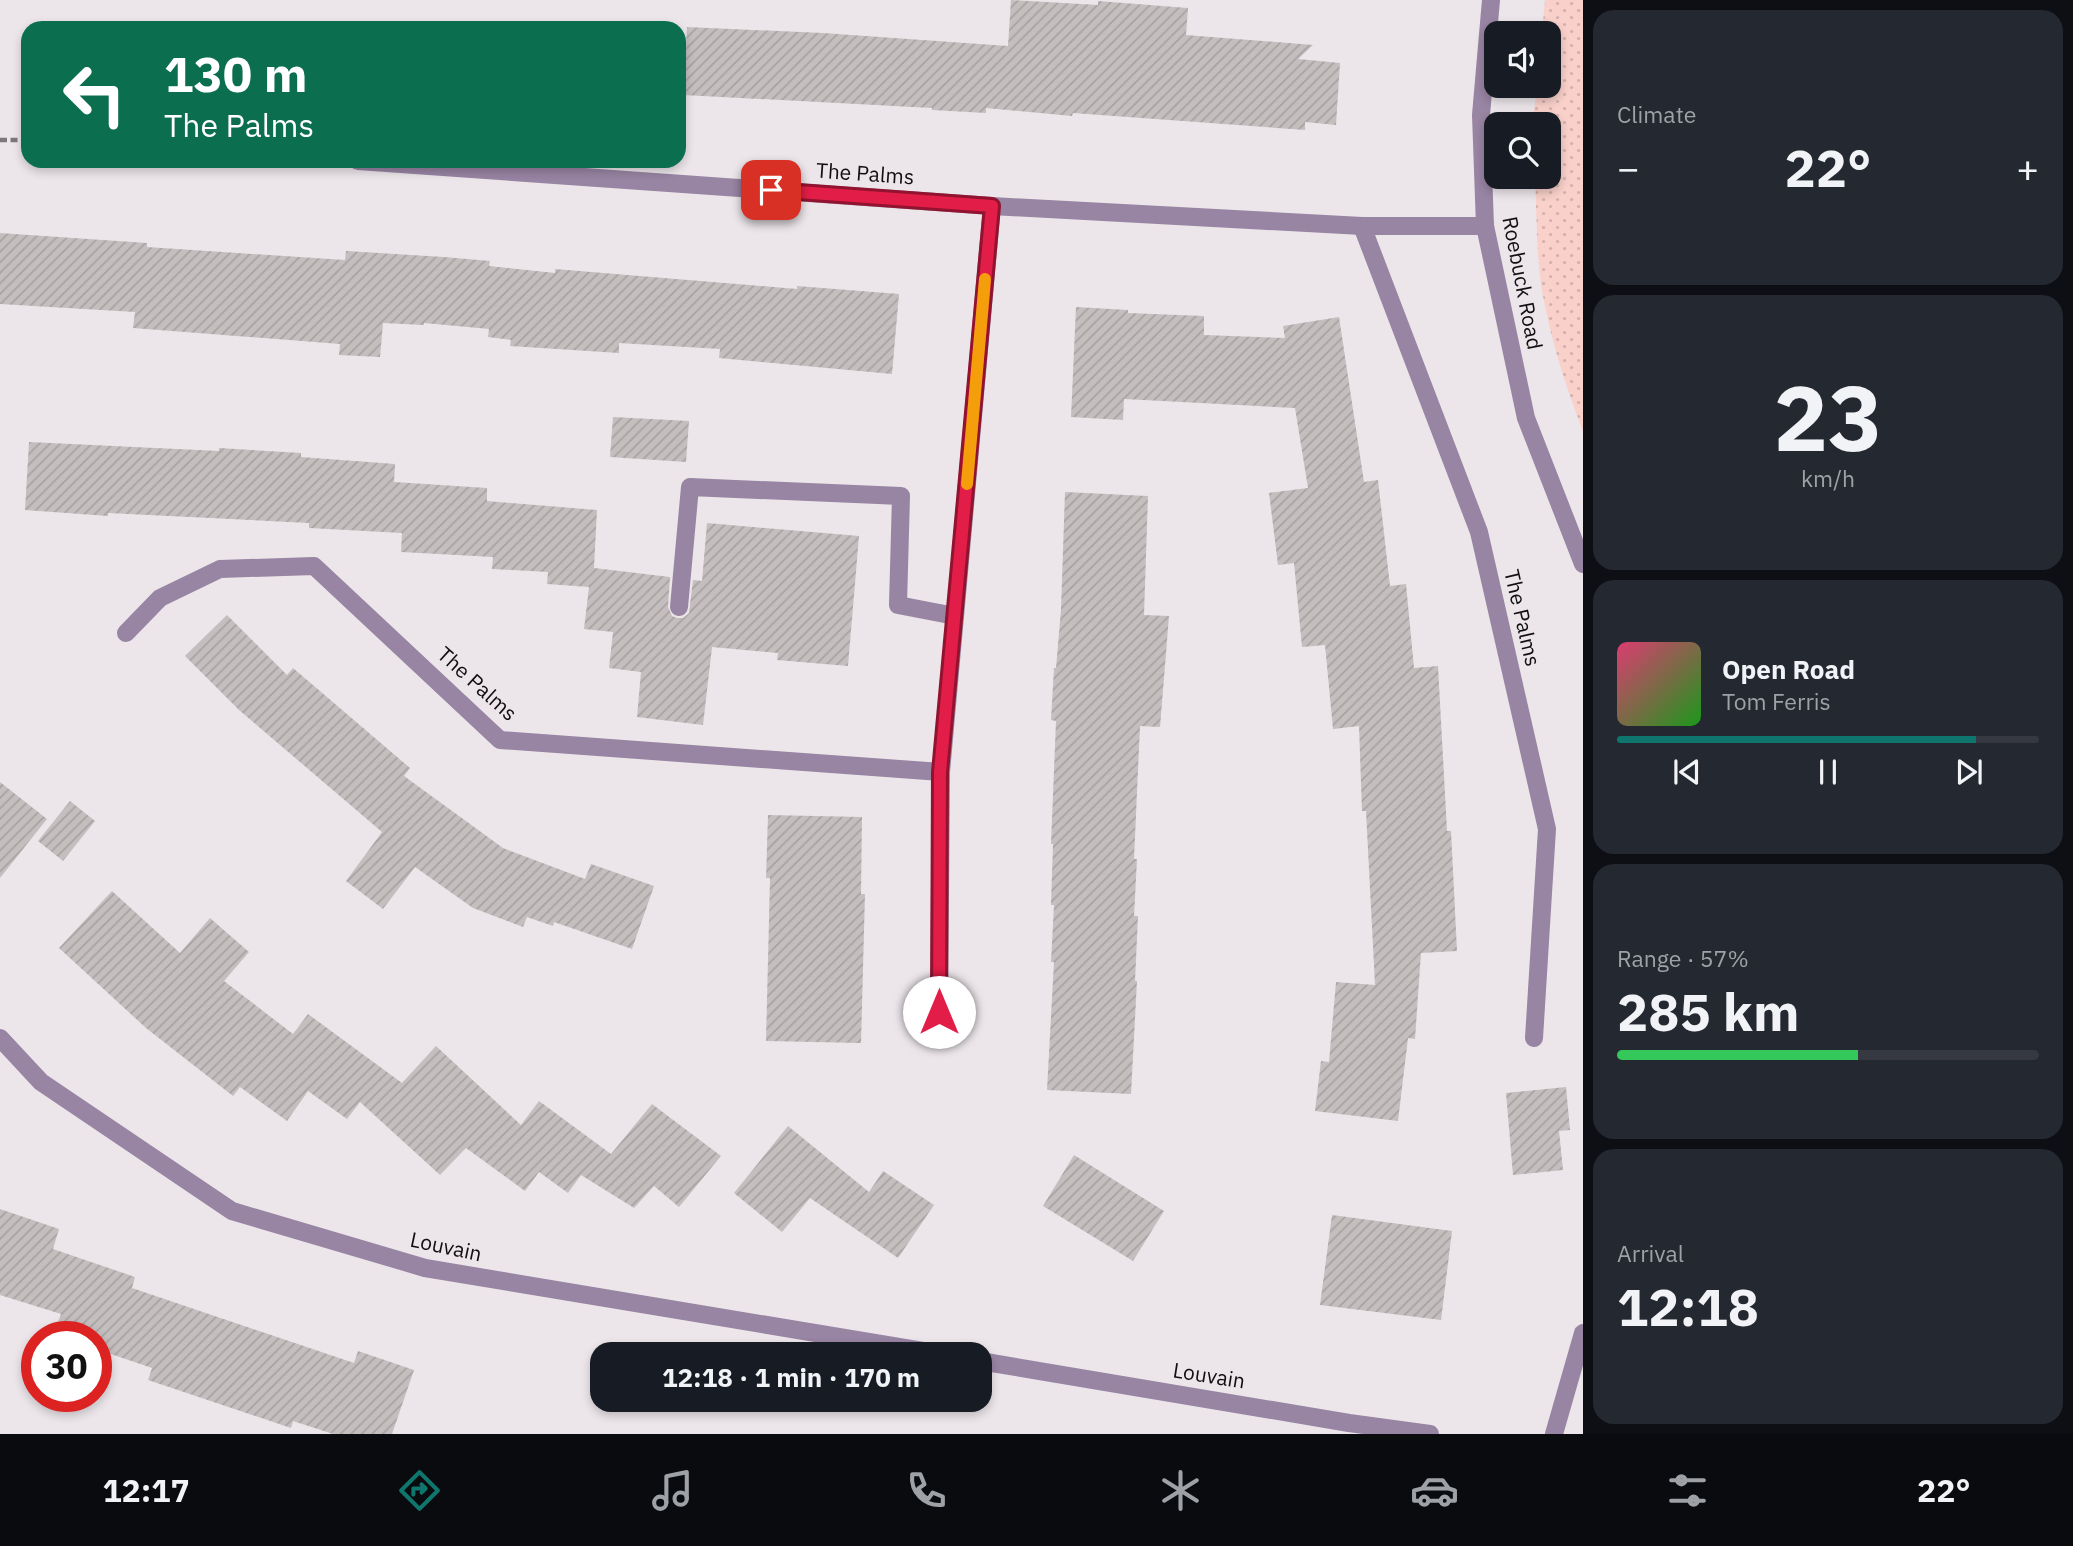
<!DOCTYPE html>
<html lang="en">
<head>
<meta charset="utf-8">
<style>
  :root { --surface:#171b24; --page:#242831; --text:#f1f3f6; --muted:#9ea1a6; --line:#363941; --accent:#0f766e }
  body { margin:0; font-family:"IBM Plex Sans",sans-serif; background:var(--page); color:var(--text); height:100vh; display:flex; flex-direction:column; font-size:26px; white-space:nowrap }
  * { box-sizing:border-box; margin:0 }
  p { font-size:23px; color:var(--muted) }
  .icon { flex:none; width:38px; height:38px; fill:none; stroke:currentColor; stroke-width:2; stroke-linecap:round; stroke-linejoin:round }
  .map { position:relative; flex:1; overflow:hidden }
  .side { display:flex; flex-direction:column; gap:10px; padding:10px; background:#0d0f14; width:490px }
  .side>* { flex:none }
  .guide { position:absolute; left:21px; top:21px; width:665px; height:147px; border-radius:21px; box-shadow:0 4px 10px #0003; background:#0b6e4f; color:#fff; overflow:hidden }
  .controls { position:absolute; left:1484px; top:21px; display:grid; gap:14px }
  .controls a { display:grid; place-items:center; width:77px; height:77px; border-radius:14px; background:var(--surface); box-shadow:0 4px 10px #0003; font-size:35px }
  .speed { position:absolute; left:21px; top:1321px; display:flex; gap:14px; font-size:35px; font-weight:700; text-align:center }
  .speed>* { display:grid; place-content:center; width:91px; height:91px; border-radius:50%; background:var(--surface); box-shadow:0 4px 10px #0003; line-height:1 }
  .speed .limit { border:10px solid #d22; background:#fff; color:#111 }
  .pin { position:absolute; display:grid; place-items:center; width:60px; height:60px; color:#fff; margin:-30px; border-radius:14px; box-shadow:0 4px 10px #0006 }
  .me { position:absolute; width:77px; margin:-38px; rotate:0deg; stroke-linejoin:round; filter:drop-shadow(0 0 5px #0008) }
  .turn { display:flex; align-items:center; gap:24px; height:147px; padding:0 28px; font-size:32px }
  .turn .icon { width:91px; height:91px; stroke-width:2.5 }
  .turn b { display:block; font-size:49px; line-height:60px }
  .big { font-size:52px; font-weight:700; line-height:1.1 }
  .side .widget { flex:1; display:flex; flex-direction:column; justify-content:center; gap:10px; min-width:0; padding:0 24px; border-radius:21px; background:var(--page) }
  .side .dial { align-items:center; gap:0 }
  .dial b { font-size:91px; line-height:1 }
  .song { display:flex; align-items:center; gap:21px }
  .cover { width:84px; height:84px; border-radius:10px; background:linear-gradient(135deg,hsl(340 70% 55%),hsl(120 70% 35%)) }
  .played { height:7px; border-radius:4px; background:linear-gradient(90deg,var(--accent) 85%,var(--line) 85%) }
  .keys { display:flex; justify-content:space-around; direction:ltr }
  .heat { display:flex; justify-content:space-between; align-items:center; font-size:38px; direction:ltr }
  .charge { height:10px; border-radius:5px; background:linear-gradient(90deg,#34c759 57%,var(--line) 0) }
  .trip { position:absolute; left:590px; top:1342px; width:402px; height:70px; border-radius:21px; background:var(--surface); box-shadow:0 4px 10px #0003; font-weight:700; line-height:70px; text-align:center }
  .menu { display:flex; height:112px; justify-content:space-around; align-items:center; background:#090b0e; color:var(--muted) }
  .menu .icon { width:49px; height:49px }
  .menu .selected { color:var(--accent) }
  .menu b { font-size:32px; color:var(--text) }
  main { display:flex; flex:1; min-height:0 }
  .map>svg:first-child { display:block }
  .grass { fill:url(#grass-dots) }
  .building { fill:url(#building-hatch) }
  .lines { fill:none; stroke-linecap:round; stroke-linejoin:round }
  .path { stroke:#7b777a; stroke-width:4.5; stroke-dasharray:7 3.5; stroke-linecap:butt }
  .minor { stroke:#9884a3; stroke-width:18 }
  .route-casing { stroke:#92132f; stroke-width:18 }
  .route { stroke:#e11d48; stroke-width:12 }
  .slow { stroke:#f59e0b; stroke-width:12 }
  .labels { text-anchor:middle; stroke-width:5; stroke-linejoin:round; paint-order:stroke }
  .street-label { font-size:21px; fill:#110f10; stroke:#ece6ea }
</style>
</head>
<body>
<main>
<div class="map">
<svg width="1583" height="1434" viewBox="0 0 1583 1434">
  <defs>
    <pattern id="grass-dots" width="8" height="8" patternUnits="userSpaceOnUse" patternTransform="scale(1.75)"><rect width="8" height="8" fill="#f9d0ca"/><path d="M2 2h.1M6 6h.1" fill="none" stroke="#d4b1ac" stroke-width="1.8" stroke-linecap="round"/></pattern>
    <pattern id="building-hatch" width="6" height="6" patternUnits="userSpaceOnUse" patternTransform="scale(1.75)"><rect width="6" height="6" fill="#c5bebf"/><path d="M-1 1l2-2M0 6l6-6M5 7l2-2" fill="none" stroke="#a8a2a3"/></pattern>
  </defs>
  <rect width="100%" height="100%" fill="#ece6ea"/>
  <path class="grass" d="M1545 0H1583V431C1565 385 1551 340 1542 291 1536 253 1537 215 1535 177H1549V124H1534L1533 120 1537 86H1549V33H1542Z"/>
  <g class="building">
    <path d="M1011 0 1098 5V1L1188 8 1186 35 1313 45 1298 59 1340 63 1336 125 1305 122V130L1073 113 1072 116 986 108V113L932 110V108L683 95 687 27 823 33 1008 46Z"/>
    <path d="M0 233 147 243V247L345 260 346 251 444 257 490 261 489 266 555 273V269L797 289V286L899 294 892 374 719 358 720 349 619 343V353L510 346 511 340 488 337 489 329 424 323V325L383 323 380 357 339 355 340 344 133 328 135 312 0 304Z"/>
    <path d="M1076 307 1128 310V313L1204 316V335L1285 338 1283 326 1339 317 1364 482 1378 480 1390 586 1406 584 1414 668 1438 666 1447 831H1451L1457 951 1421 953 1415 1039 1408 1038 1398 1121 1315 1111 1321 1061 1329 1062 1336 982 1375 985 1366 811H1362L1359 726 1333 729 1325 645 1302 647 1294 563 1278 565 1269 493 1308 488 1295 408 1124 399 1123 420 1071 417Z"/>
    <path d="M613 417 689 421 686 462 610 457Z"/>
    <path d="M29 442 219 451V448L301 453V457L395 464 394 482 487 488V501L597 510 594 568 670 577 668 607 672 616 677 618H683L689 613 693 580 702 581 707 523 859 536 848 666 777 660 778 653 712 647 703 725 637 717 641 672 609 668 613 632 584 629 589 587 547 584 548 572 492 569 493 557 401 552 402 533 309 528V523L108 513V516L25 510Z"/>
    <path d="M1065 492 1148 496 1144 615 1169 616 1160 727 1140 726 1134 859H1137L1134 916H1138L1135 981H1137L1131 1094 1047 1090 1054 962H1051L1054 905H1051L1053 844H1051L1056 721 1051 720 1054 668H1056L1061 610Z"/>
    <path d="M227 615 287 675 293 668 410 768 404 776 503 848 585 879 591 864 654 886 632 949 554 922 553 926 527 917 523 927 473 908 415 867 383 909 346 881 382 832 239 710 185 656Z"/>
    <path d="M0 782 47 819 0 878Z"/>
    <path d="M70 801 95 821 63 861 38 841Z"/>
    <path d="M768 815 862 817 861 894H865L861 1043 766 1041 770 878H766Z"/>
    <path d="M112 891 180 953 210 918 249 952 224 981 293 1034 308 1014 402 1083 436 1046 521 1125 539 1101 611 1154 652 1104 721 1156 679 1207 654 1186 634 1208 581 1175 568 1193 539 1172 525 1191 466 1148 440 1175 360 1102 347 1119 308 1091 287 1121 240 1087 233 1096 146 1028 59 948Z"/>
    <path d="M1566 1087 1570 1130 1559 1131 1563 1170 1513 1175 1506 1093Z"/>
    <path d="M788 1126 869 1192 883 1171 934 1205 898 1258 810 1198 782 1232 734 1193Z"/>
    <path d="M1074 1155 1164 1211 1133 1261 1043 1206Z"/>
    <path d="M0 1209 59 1229 53 1249 135 1277 132 1288 354 1363 358 1351 414 1370 392 1434H333L293 1421 291 1428 148 1380 152 1368 96 1349V1337H53L61 1314 0 1295Z"/>
    <path d="M1332 1215 1452 1231 1441 1320 1320 1305Z"/>
  </g>
  <g class="lines">
    <path class="path" d="M0 140H28"/>
    <g class="minor">
      <path d="M1491 0 1481 115 1485 226 1526 418 1583 564"/>
      <path d="M358 161 992 206 1362 226H1485"/>
      <path d="M1362 226 1479 532 1547 829 1534 1038"/>
      <path d="M679 607 690 487 901 496 898 605 955 616"/>
      <path d="M126 633 160 598 220 569 314 566 500 740 941 772"/>
      <path d="M939 1012 941 772 992 206"/>
      <path d="M0 1038 41 1082 232 1211 425 1268 941 1354"/>
      <path d="M980 1361 1349 1423 1430 1434"/>
      <path d="M1554 1434 1583 1333"/>
    </g>
  </g>
  <g class="lines">
    <defs>
      <path id="route" d="M771 190 992 206 940 772 939 1012"/>
    </defs>
    <use href="#route" class="route-casing"/>
    <use href="#route" class="route"/>
    <path class="slow" d="M967 484 985 279"/>
  </g>
  <g class="labels">
    <g class="street-label">
      <text transform="translate(865 174) rotate(4)" y="7">The Palms</text>
      <text transform="translate(1522 283) rotate(79)" y="7">Roebuck Road</text>
      <text transform="translate(1522 618) rotate(77)" y="7">The Palms</text>
      <text transform="translate(477 684) rotate(42)" y="7">The Palms</text>
      <text transform="translate(446 1247) rotate(12)" y="7">Louvain</text>
      <text transform="translate(1209 1376) rotate(9)" y="7">Louvain</text>
    </g>
  </g>
</svg>
<div class="controls">
<a><svg class="icon" aria-label="sound" viewBox="0 0 24 24"><path d="M4 9h4l5-4v14l-5-4H4zM17 9q2 3 0 6"/></svg></a>
<a><svg class="icon" aria-label="search" viewBox="0 0 24 24"><circle cx="10" cy="10" r="6"/><path d="M15 15l6 6"/></svg></a>
</div>
<div class="speed"><div class="limit">30</div></div>
<div class="pin" style="left:771px;top:190px;background:#d93025"><svg class="icon" aria-label="arrive" viewBox="0 0 24 24"><path d="M6 21V4h12l-3 4 3 4H6"/></svg></div>
<svg class="me" style="left:939px;top:1012px" viewBox="-20 -20 40 40"><circle r="19" fill="#fff"/><path d="M0-13L10 11 0 6-10 11z" fill="#e11d48"/></svg>
<div class="trip">12:18 · 1 min · 170 m</div>
<div class="guide">
<div class="turn"><svg class="icon" aria-label="left" viewBox="0 0 24 24"><path d="M17 20v-9H6M10 6l-5 5 5 5"/></svg><div><b>130 m</b>The Palms</div></div>
</div>
</div>
<section class="side">
<div class="widget"><p>Climate</p>
<div class="heat"><a>−</a><b class="big">22°</b><a>+</a></div>
</div>
<div class="widget dial"><b>23</b><p>km/h</p></div>
<div class="widget">
<div class="song"><i class="cover"></i><div><b>Open Road</b><p>Tom Ferris</p></div></div>
<div class="played"></div>
<div class="keys"><svg class="icon" aria-label="previous" viewBox="0 0 24 24"><path d="M18 5L8 12l10 7zM5 5v14"/></svg><svg class="icon" aria-label="pause" viewBox="0 0 24 24"><path d="M8 5v14M16 5v14"/></svg><svg class="icon" aria-label="next" viewBox="0 0 24 24"><path d="M6 5l10 7-10 7zM19 5v14"/></svg></div>
</div>
<div class="widget"><p>Range · 57%</p><b class="big">285 km</b><div class="charge"></div></div>
<div class="widget"><p>Arrival</p><b class="big">12:18</b></div>
</section>
</main>
<nav class="menu">
<b>12:17</b>
<svg class="icon selected" aria-label="directions" viewBox="0 0 24 24"><path d="M12 3l9 9-9 9-9-9zM9 14v-3h6M13 9l2 2-2 2"/></svg>
<svg class="icon" aria-label="music" viewBox="0 0 24 24"><path d="M9 18V5l10-2v13"/><circle cx="6" cy="18" r="3"/><circle cx="16" cy="16" r="3"/></svg>
<svg class="icon" aria-label="phone" viewBox="0 0 24 24"><path d="M5 4h4l2 5-3 2q2 4 5 5l2-3 5 2v4C11 20 4 13 5 4z"/></svg>
<svg class="icon" aria-label="climate" viewBox="0 0 24 24"><path d="M12 3v18M4 7l16 10M4 17L20 7"/></svg>
<svg class="icon" aria-label="car" viewBox="0 0 24 24"><path d="M5 17H2v-5l4-1 3-4h7l3 4 3 1v5h-3M9 17h6M6 11h13"/><circle cx="7" cy="17" r="2"/><circle cx="17" cy="17" r="2"/></svg>
<svg class="icon" aria-label="filters" viewBox="0 0 24 24"><path d="M4 7h16M4 17h16"/><circle cx="9" cy="7" r="2"/><circle cx="15" cy="17" r="2"/></svg>
<b>22°</b>
</nav>
</body>
</html>
